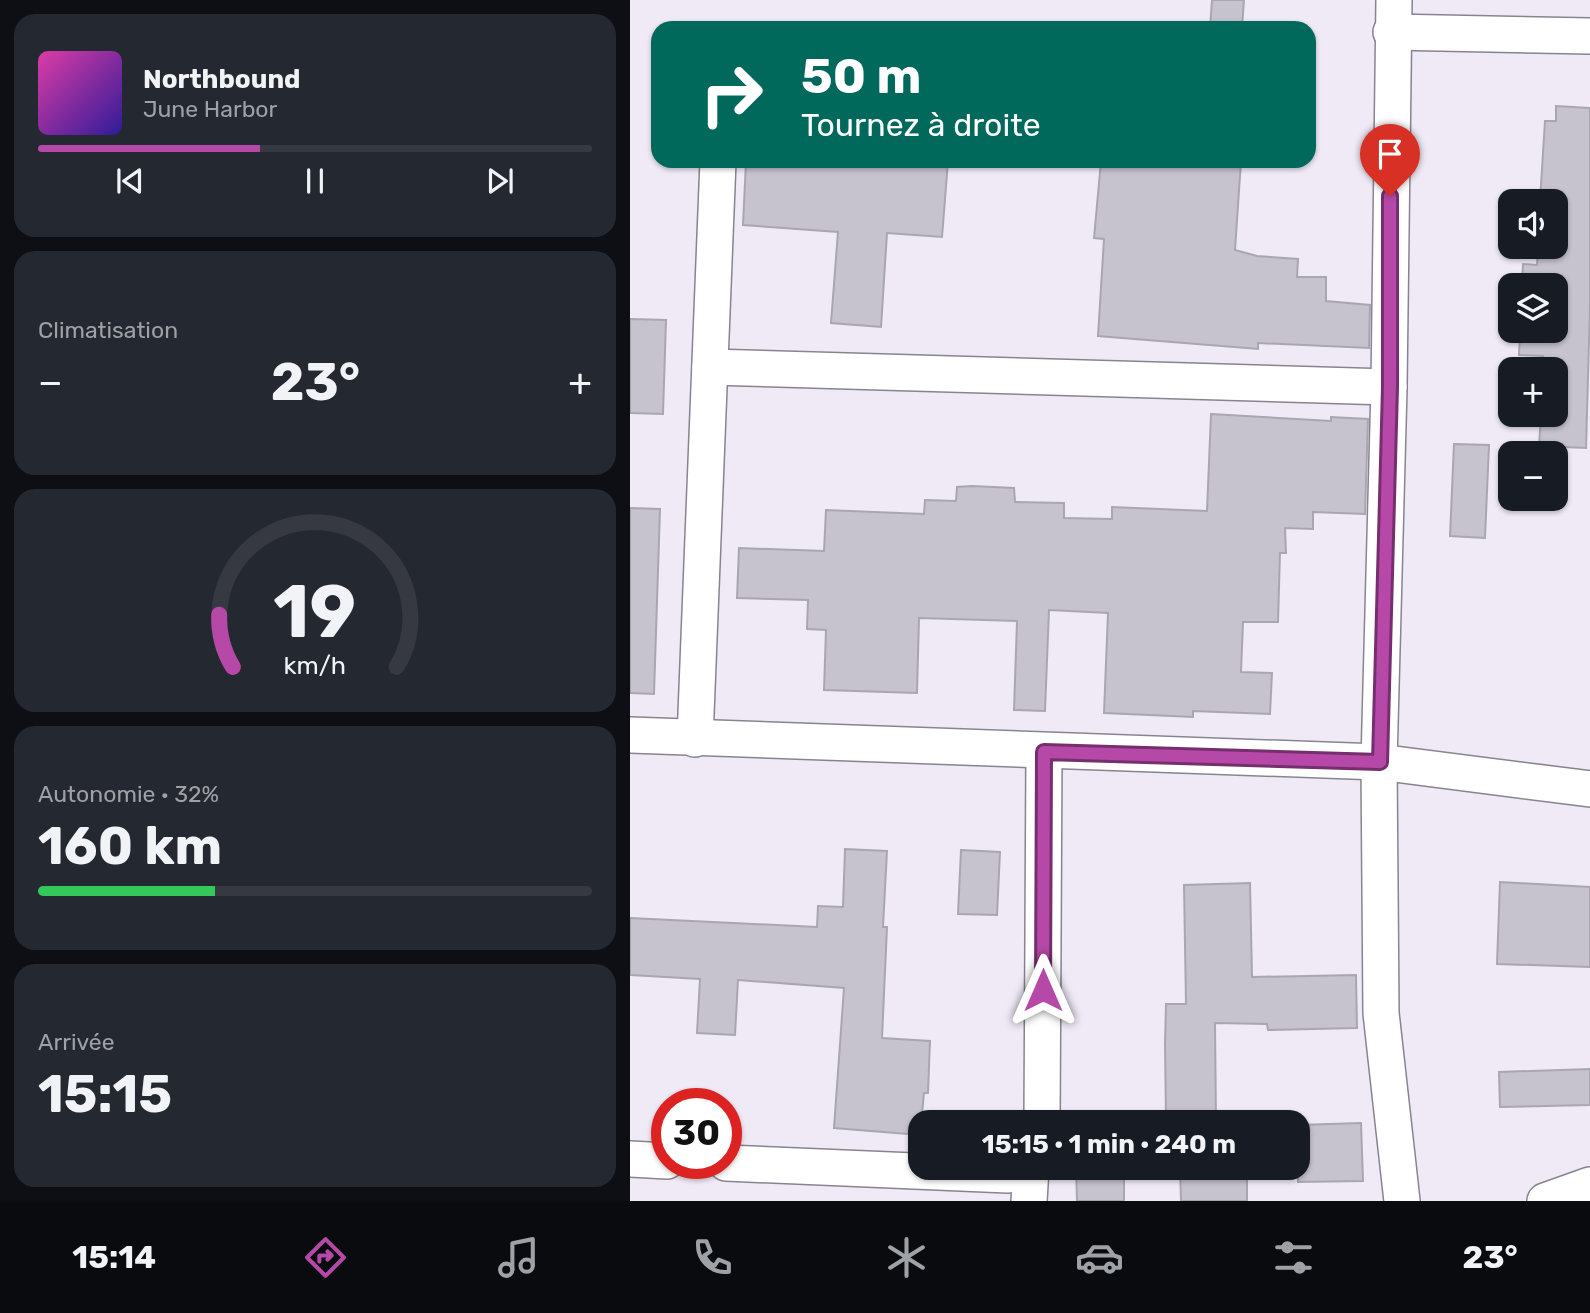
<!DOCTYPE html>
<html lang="fr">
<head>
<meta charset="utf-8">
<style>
  :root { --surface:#171b24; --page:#242831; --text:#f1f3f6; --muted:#9ea1a6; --line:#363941; --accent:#b648a7 }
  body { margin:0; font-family:Rubik,sans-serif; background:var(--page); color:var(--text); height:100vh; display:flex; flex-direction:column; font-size:26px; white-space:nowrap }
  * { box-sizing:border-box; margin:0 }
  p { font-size:23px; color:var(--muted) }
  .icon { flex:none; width:38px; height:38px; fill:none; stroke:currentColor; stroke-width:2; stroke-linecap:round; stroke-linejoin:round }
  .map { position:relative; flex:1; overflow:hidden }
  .sheet { display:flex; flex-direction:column; gap:14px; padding:14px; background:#0d0f14; width:630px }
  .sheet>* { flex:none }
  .banner { position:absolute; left:21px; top:21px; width:665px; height:147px; border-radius:21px; box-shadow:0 2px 5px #0004; background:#00695c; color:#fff; overflow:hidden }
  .fabs { position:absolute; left:868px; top:189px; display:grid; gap:14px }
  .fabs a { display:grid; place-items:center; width:70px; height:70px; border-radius:14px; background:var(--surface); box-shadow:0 2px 5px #0004; font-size:35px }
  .speed { position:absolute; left:21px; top:1088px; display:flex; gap:14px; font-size:35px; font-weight:700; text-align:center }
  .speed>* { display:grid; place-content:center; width:91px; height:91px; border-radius:50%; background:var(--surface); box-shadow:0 2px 5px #0004; line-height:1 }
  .speed .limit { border:10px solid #d22; background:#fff; color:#111 }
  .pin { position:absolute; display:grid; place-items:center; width:60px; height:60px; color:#fff; margin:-72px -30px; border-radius:50% 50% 50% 0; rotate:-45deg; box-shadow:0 0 7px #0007 }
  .pin .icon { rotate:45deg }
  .me { position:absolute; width:77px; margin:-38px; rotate:0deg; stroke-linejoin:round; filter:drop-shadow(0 0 5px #0008) }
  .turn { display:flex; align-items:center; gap:24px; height:147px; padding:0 35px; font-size:32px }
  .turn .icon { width:91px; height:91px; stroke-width:2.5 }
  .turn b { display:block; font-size:49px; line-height:60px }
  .big { font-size:52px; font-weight:700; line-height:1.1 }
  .sheet .widget { flex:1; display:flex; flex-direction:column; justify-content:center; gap:10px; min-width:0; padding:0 24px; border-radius:21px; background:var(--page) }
  .sheet .dial { align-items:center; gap:0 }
  .dial svg { height:182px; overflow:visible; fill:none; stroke:var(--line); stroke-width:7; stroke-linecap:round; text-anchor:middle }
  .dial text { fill:var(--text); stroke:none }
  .song { display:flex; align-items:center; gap:21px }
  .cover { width:84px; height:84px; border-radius:10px; background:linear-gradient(135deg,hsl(320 70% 55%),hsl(250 70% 35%)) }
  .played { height:7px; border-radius:4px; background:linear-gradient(90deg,var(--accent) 40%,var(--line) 40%) }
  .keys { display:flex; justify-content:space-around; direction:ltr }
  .heat { display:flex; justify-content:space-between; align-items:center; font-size:38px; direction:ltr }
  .charge { height:10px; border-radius:5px; background:linear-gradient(90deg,#34c759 32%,var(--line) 0) }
  .trip { position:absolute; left:278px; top:1110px; width:402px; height:70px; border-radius:21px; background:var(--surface); box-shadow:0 2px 5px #0004; font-weight:700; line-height:70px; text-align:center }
  .dock { display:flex; height:112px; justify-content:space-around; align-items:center; background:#090b0e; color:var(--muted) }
  .dock .icon { width:49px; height:49px }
  .dock .selected { color:var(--accent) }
  .dock b { font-size:32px; color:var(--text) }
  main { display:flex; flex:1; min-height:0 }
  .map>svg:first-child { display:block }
  .building { fill:#c6c2ce; stroke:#aaa6b1; stroke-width:2 }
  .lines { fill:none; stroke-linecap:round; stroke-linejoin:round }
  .minor-casing { stroke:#88848f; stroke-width:38 }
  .minor { stroke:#fff; stroke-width:35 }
  .route-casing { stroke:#762f6d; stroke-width:18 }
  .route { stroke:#b648a7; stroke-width:12 }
</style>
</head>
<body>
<main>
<section class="sheet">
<div class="widget">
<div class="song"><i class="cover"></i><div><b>Northbound</b><p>June Harbor</p></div></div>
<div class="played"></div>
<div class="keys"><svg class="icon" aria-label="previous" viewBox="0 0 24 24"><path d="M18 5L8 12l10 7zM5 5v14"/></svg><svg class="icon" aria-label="pause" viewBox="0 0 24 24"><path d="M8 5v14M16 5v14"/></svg><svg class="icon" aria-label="next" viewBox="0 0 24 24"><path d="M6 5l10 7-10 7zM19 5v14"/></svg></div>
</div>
<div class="widget"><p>Climatisation</p>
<div class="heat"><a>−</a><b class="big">23°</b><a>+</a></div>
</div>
<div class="widget dial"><svg viewBox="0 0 100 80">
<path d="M14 69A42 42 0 1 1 86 69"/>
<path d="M14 69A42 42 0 0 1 8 46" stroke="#b648a7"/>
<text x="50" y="56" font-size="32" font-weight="700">19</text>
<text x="50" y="72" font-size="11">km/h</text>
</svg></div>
<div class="widget"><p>Autonomie · 32%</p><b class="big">160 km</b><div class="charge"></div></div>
<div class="widget"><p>Arrivée</p><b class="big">15:15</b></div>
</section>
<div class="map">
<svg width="960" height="1201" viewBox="0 0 960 1201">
  <rect width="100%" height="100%" fill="#efeaf6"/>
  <g class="building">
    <path d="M582 0H614L612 28H580Z"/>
    <path d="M926 106 960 108V308L956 448 909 446 911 415H926V369H913V356L889 355 890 331H926V285H892L893 264 907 265 908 247H926V201H910L915 121H926Z"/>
    <path d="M116 161H318L312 237 257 233 251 327 201 323 208 232 113 225Z"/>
    <path d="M471 161H611L605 250 627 256 668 259 667 277H696V301L740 305 739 348 628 343V349L468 336 474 239 464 238Z"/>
    <path d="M0 319 36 320 33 414 0 413Z"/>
    <path d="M581 414 701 421V417L738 419 735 514 683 512V529L655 528 656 553H650L648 622H613L611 672 642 673 640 714 563 711V717L474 713 478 613 419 610 415 711 384 710 387 621 289 618 287 693 194 690 196 630 177 629 178 600 107 598 109 548 194 551 196 510 294 514 295 500 326 501 327 487 342 486 384 488 385 502 434 503V518L482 519V507L577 511Z"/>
    <path d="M824 444 859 445 855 538 820 536Z"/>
    <path d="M0 508 30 509 24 694 0 693Z"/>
    <path d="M215 849 257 851 253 927H257L252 1038 300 1041 298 1093H294L290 1135 204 1128 214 988 108 980 105 1035 67 1033 70 979 0 975V918L187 927 188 906 213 907Z"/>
    <path d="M331 850 370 852 367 915 328 914Z"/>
    <path d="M870 882 960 887V967L867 964Z"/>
    <path d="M620 883 622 977 726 975 727 1028 638 1030 637 1024 585 1023 586 1122H549V1117H536L535 1044 536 1004H556L554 885Z"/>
    <path d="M960 1069V1105L870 1107 869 1072Z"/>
    <path d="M731 1123 733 1181 668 1182V1125Z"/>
    <path d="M446 1167H494V1201H447Z"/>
    <path d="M550 1167H617V1201H551Z"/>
  </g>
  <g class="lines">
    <defs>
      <g id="minor">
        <path d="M764 0 759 387 749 762 751 1013 772 1201"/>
        <path d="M761 32 960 36"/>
        <path d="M80 367 759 387"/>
        <path d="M0 735 749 762 960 789"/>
        <path d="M65 739 88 161"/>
        <path d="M412 1122 414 752"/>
        <path d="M0 1159 37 1161"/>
        <path d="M96 1163 378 1175 401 1167"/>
        <path d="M399 1201 401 1168"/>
        <path d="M915 1201 960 1185"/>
      </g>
    </defs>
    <use href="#minor" class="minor-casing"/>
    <use href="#minor" class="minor"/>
  </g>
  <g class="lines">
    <defs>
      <path id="route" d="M413 990 414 752 750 762 760 387V196"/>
    </defs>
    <use href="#route" class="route-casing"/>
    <use href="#route" class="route"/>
  </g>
</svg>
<div class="fabs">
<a><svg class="icon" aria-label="sound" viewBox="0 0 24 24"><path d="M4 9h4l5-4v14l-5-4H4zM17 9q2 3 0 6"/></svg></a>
<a><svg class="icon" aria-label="layers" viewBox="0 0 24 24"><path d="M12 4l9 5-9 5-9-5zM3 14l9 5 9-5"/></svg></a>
<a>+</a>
<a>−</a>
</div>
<div class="speed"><div class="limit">30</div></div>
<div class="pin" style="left:760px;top:196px;background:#d93025"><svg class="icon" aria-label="arrive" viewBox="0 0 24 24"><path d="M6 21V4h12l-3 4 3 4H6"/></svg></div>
<svg class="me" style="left:413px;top:990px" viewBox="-20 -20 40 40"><path d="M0-17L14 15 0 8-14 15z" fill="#b648a7" stroke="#fff" stroke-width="4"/></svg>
<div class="trip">15:15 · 1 min · 240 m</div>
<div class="banner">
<div class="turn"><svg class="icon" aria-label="right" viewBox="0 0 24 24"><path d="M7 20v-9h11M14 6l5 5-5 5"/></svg><div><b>50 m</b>Tournez à droite</div></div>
</div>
</div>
</main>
<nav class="dock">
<b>15:14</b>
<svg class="icon selected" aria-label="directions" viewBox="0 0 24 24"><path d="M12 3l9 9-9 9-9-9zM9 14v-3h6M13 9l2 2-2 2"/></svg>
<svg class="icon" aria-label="music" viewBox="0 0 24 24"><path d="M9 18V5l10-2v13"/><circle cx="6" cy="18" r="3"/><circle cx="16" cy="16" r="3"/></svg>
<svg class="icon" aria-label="phone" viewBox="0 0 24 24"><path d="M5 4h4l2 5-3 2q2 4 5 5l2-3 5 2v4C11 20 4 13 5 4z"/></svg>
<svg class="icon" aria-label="climate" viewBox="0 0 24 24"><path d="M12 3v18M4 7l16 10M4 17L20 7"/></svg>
<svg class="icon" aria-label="car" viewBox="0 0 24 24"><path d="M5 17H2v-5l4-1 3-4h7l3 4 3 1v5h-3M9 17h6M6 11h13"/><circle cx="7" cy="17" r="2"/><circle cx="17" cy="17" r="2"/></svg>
<svg class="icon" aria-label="filters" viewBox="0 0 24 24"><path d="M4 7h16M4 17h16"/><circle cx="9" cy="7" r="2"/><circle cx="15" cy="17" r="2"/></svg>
<b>23°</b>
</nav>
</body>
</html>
